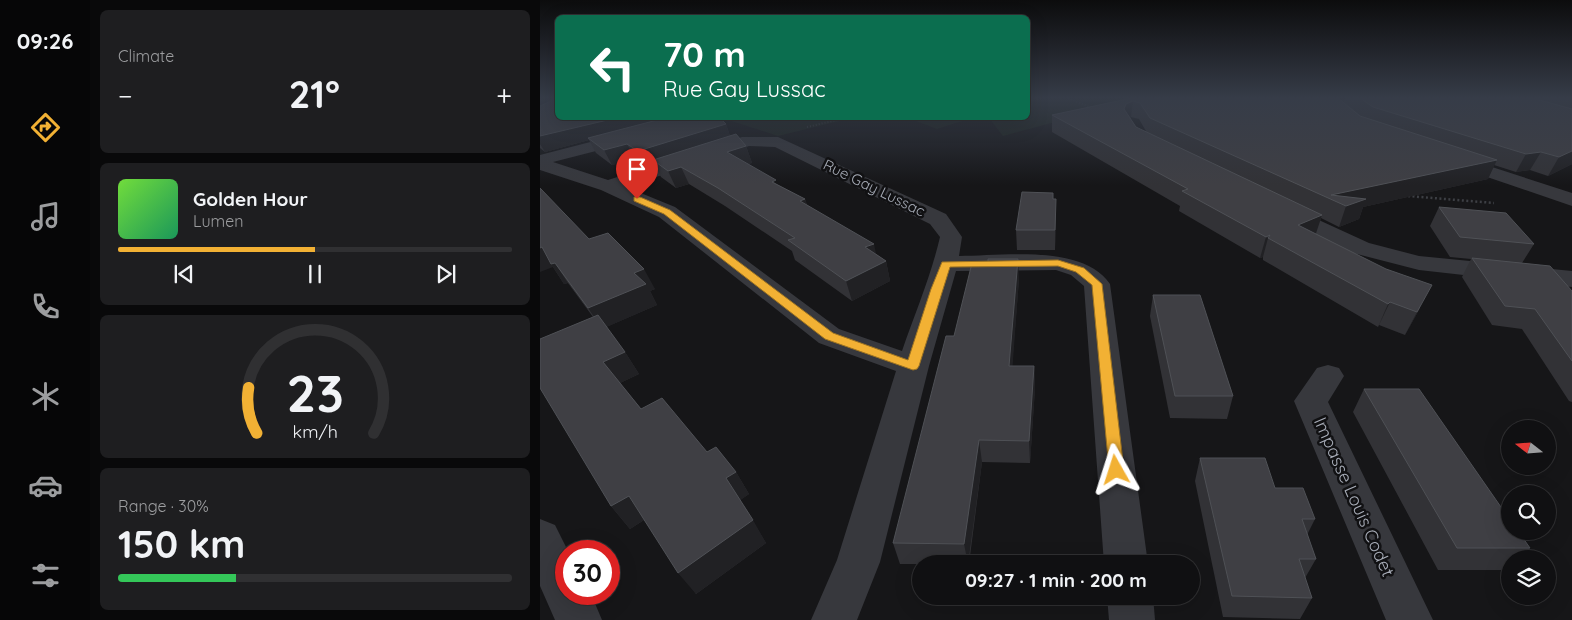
<!DOCTYPE html>
<html lang="en">
<head>
<meta charset="utf-8">
<style>
  :root { --surface:#101012; --page:#1e1e20; --text:#f1f3f6; --muted:#9c9d9f; --line:#303032; --accent:#f2b134 }
  body { margin:0; font-family:Quicksand,sans-serif; background:var(--page); color:var(--text); height:100vh; display:flex; flex-direction:column; font-size:19px; white-space:nowrap }
  * { box-sizing:border-box; margin:0 }
  p { font-size:16px; color:var(--muted) }
  .icon { flex:none; width:28px; height:28px; fill:none; stroke:currentColor; stroke-width:2; stroke-linecap:round; stroke-linejoin:round }
  .map { position:relative; flex:1; overflow:hidden }
  .drawer { display:flex; flex-direction:column; gap:10px; padding:10px; background:#09090a; width:450px }
  .drawer>* { flex:none }
  .top-card { position:absolute; left:15px; top:15px; width:475px; height:105px; border-radius:8px; box-shadow:0 5px 20px #0002,0 0 0 1px var(--line); background:#0b6e4f; color:#fff; overflow:hidden }
  .needle { width:32px; rotate:287deg }
  .controls { position:absolute; left:961px; top:420px; display:grid; gap:10px }
  .controls a { display:grid; place-items:center; width:55px; height:55px; border-radius:50%; background:var(--surface); box-shadow:0 5px 20px #0002,0 0 0 1px var(--line); font-size:25px }
  .speed { position:absolute; left:15px; top:540px; display:flex; gap:10px; font-size:25px; font-weight:700; text-align:center }
  .speed>* { display:grid; place-content:center; width:65px; height:65px; border-radius:50%; background:var(--surface); box-shadow:0 5px 20px #0002,0 0 0 1px var(--line); line-height:1 }
  .speed .limit { border:8px solid #d22; background:#fff; color:#111 }
  .pin { position:absolute; display:grid; place-items:center; width:42px; height:42px; color:#fff; margin:-51px -21px; border-radius:50% 50% 50% 0; rotate:-45deg; box-shadow:0 0 5px #0007 }
  .pin .icon { rotate:45deg }
  .me { position:absolute; width:55px; margin:-28px; rotate:354deg; stroke-linejoin:round; filter:drop-shadow(0 0 4px #0008) }
  .turn { display:flex; align-items:center; gap:18px; height:105px; padding:0 25px; font-size:22px }
  .turn .icon { width:65px; height:65px; stroke-width:2.5 }
  .turn b { display:block; font-size:35px; line-height:42px }
  .big { font-size:38px; font-weight:700; line-height:1.1 }
  .drawer .tile { flex:1; display:flex; flex-direction:column; justify-content:center; gap:8px; min-width:0; padding:0 18px; border-radius:8px; background:var(--page) }
  .drawer .dial { align-items:center; gap:0 }
  .dial svg { height:130px; overflow:visible; fill:none; stroke:var(--line); stroke-width:7; stroke-linecap:round; text-anchor:middle }
  .dial text { fill:var(--text); stroke:none }
  .song { display:flex; align-items:center; gap:15px }
  .cover { width:60px; height:60px; border-radius:8px; background:linear-gradient(135deg,hsl(100 70% 55%),hsl(150 70% 35%)) }
  .played { height:5px; border-radius:2px; background:linear-gradient(90deg,var(--accent) 50%,var(--line) 50%) }
  .keys { display:flex; justify-content:space-around; direction:ltr }
  .heat { display:flex; justify-content:space-between; align-items:center; font-size:28px; direction:ltr }
  .charge { height:8px; border-radius:4px; background:linear-gradient(90deg,#34c759 30%,var(--line) 0) }
  .trip { position:absolute; left:372px; top:555px; width:288px; height:50px; border-radius:25px; background:var(--surface); box-shadow:0 5px 20px #0002,0 0 0 1px var(--line); font-weight:700; line-height:50px; text-align:center }
  main { display:flex; flex:1; min-height:0 }
  .dock { display:flex; flex-direction:column; width:90px; justify-content:space-around; align-items:center; background:#060607; color:var(--muted) }
  .dock .icon { width:35px; height:35px }
  .dock .current { color:var(--accent) }
  .dock b { font-size:22px; color:var(--text) }
  .map>svg:first-child { display:block }
  .green { fill:#1c231d }
  .lines { fill:none; stroke-linecap:round; stroke-linejoin:round }
  .path-far1 { stroke:#3d3f44; stroke-width:2; stroke-dasharray:1 2; stroke-linecap:butt }
  .path { stroke:#3d3f44; stroke-width:2.5; stroke-dasharray:2 2.5; stroke-linecap:butt }
  .minor { fill:#37383d; fill-rule:evenodd }
  .wall { fill:#323236; fill-rule:evenodd }
  .shaded-wall { fill:#212124 }
  .building { fill:#3f3f44; stroke:#4f5156 }
  .route { fill:#f2b134; stroke:#9d7322 }
  .labels { text-anchor:middle; stroke-width:5; stroke-linejoin:round; paint-order:stroke }
  .street-label { font-size:15px; fill:#a8adb8; stroke:#111113 }
  .near-street-label { font-size:18px; fill:#a8adb8; stroke:#111113 }
</style>
</head>
<body>
<main>
<nav class="dock">
<b>09:26</b>
<svg class="icon current" aria-label="directions" viewBox="0 0 24 24"><path d="M12 3l9 9-9 9-9-9zM9 14v-3h6M13 9l2 2-2 2"/></svg>
<svg class="icon" aria-label="music" viewBox="0 0 24 24"><path d="M9 18V5l10-2v13"/><circle cx="6" cy="18" r="3"/><circle cx="16" cy="16" r="3"/></svg>
<svg class="icon" aria-label="phone" viewBox="0 0 24 24"><path d="M5 4h4l2 5-3 2q2 4 5 5l2-3 5 2v4C11 20 4 13 5 4z"/></svg>
<svg class="icon" aria-label="climate" viewBox="0 0 24 24"><path d="M12 3v18M4 7l16 10M4 17L20 7"/></svg>
<svg class="icon" aria-label="car" viewBox="0 0 24 24"><path d="M5 17H2v-5l4-1 3-4h7l3 4 3 1v5h-3M9 17h6M6 11h13"/><circle cx="7" cy="17" r="2"/><circle cx="17" cy="17" r="2"/></svg>
<svg class="icon" aria-label="filters" viewBox="0 0 24 24"><path d="M4 7h16M4 17h16"/><circle cx="9" cy="7" r="2"/><circle cx="15" cy="17" r="2"/></svg>
</nav>
<section class="drawer">
<div class="tile"><p>Climate</p>
<div class="heat"><a>−</a><b class="big">21°</b><a>+</a></div>
</div>
<div class="tile">
<div class="song"><i class="cover"></i><div><b>Golden Hour</b><p>Lumen</p></div></div>
<div class="played"></div>
<div class="keys"><svg class="icon" aria-label="previous" viewBox="0 0 24 24"><path d="M18 5L8 12l10 7zM5 5v14"/></svg><svg class="icon" aria-label="pause" viewBox="0 0 24 24"><path d="M8 5v14M16 5v14"/></svg><svg class="icon" aria-label="next" viewBox="0 0 24 24"><path d="M6 5l10 7-10 7zM19 5v14"/></svg></div>
</div>
<div class="tile dial"><svg viewBox="0 0 100 80">
<path d="M14 69A42 42 0 1 1 86 69"/>
<path d="M14 69A42 42 0 0 1 9 41" stroke="#f2b134"/>
<text x="50" y="56" font-size="32" font-weight="700">23</text>
<text x="50" y="72" font-size="11">km/h</text>
</svg></div>
<div class="tile"><p>Range · 30%</p><b class="big">150 km</b><div class="charge"></div></div>
</section>
<div class="map">
<svg width="1032" height="620" viewBox="0 0 1032 620">
  <rect width="100%" height="100%" fill="#161618"/>
  <g class="green">
    <path d="M488 98H635L541 115 463 136 449 118H488Z"/>
    <path d="M182 118H312L238 136Z"/>
    <path d="M368 118H432L397 129Z"/>
  </g>
  <g class="lines">
    <g class="path-far1">
      <path d="M528 98 552 108"/>
      <path d="M488 99 505 98"/>
      <path d="M267 127 305 118"/>
    </g>
    <path class="path" d="M868 196 954 203"/>
    <g class="minor">
      <path d="M89 132 95 133 97 137 95 141 13 162 68 180 202 137H238L406 214 422 237 419 256C463 256 543 244 570 284L608 564H564L544 286 531 275 516 270 416 271 389 366 340 562 317 620H271L297 560 356 371 279 343 119 217 61 190 0 170V155ZM209 146 235 147 390 224 400 237C391 276 375 313 362 351L299 329 135 207 86 187Z"/>
      <path d="M915 155 1032 193V206L909 164 906 160 909 156Z"/>
      <path d="M746 205 829 243 879 256 1032 271V287L879 270 813 253 738 216 735 211 738 206Z"/>
      <path d="M788 365 799 368 804 376 788 402 893 620H846L754 401 777 368Z"/>
      <path d="M0 519 15 525 28 551H26V594H51L62 620H15L0 586Z"/>
      <path d="M567 596H613L615 620H569Z"/>
    </g>
  </g>
  <g class="wall">
    <path d="M0 98 18 118H180L186 124 190 136 206 146 212 163 208 164 238 185 265 199 267 205 346 261 350 281 312 301 255 260 252 251 185 206 149 184 136 188 121 177 114 163 105 166 95 159 72 165 56 153 49 140 5 152 0 148Z"/>
    <path d="M592 98H992L996 99V98H1032V164L1008 176 990 170 976 172 954 165 948 179 823 207 819 219 799 227 781 218 776 234 880 308 865 335 839 325 838 327 723 260V257L720 258 639 211 640 206 512 132V115ZM591 117 599 119 607 133 596 127 590 118Z"/>
    <path d="M513 199 516 217 515 250H477L476 230Z"/>
    <path d="M899 207 994 244 982 263 1032 291V402L1029 401 982 329 952 325 922 277 931 259 910 257 890 226Z"/>
    <path d="M49 239 115 289 110 291 117 305 66 327 85 352 99 374 80 383 101 409 196 472 209 494 200 500 226 543 156 594 104 520 90 529 71 506 53 317 28 283 24 284 13 267Z"/>
    <path d="M479 279 472 366H494L495 388 490 463 442 462 429 564H360L353 543 414 336Z"/>
    <path d="M613 295 693 396 687 419 630 418 610 316Z"/>
    <path d="M824 389 990 548 979 559H970V568L968 570H898L813 412Z"/>
    <path d="M660 458 735 488 775 519 767 535 776 559 765 578 772 598 760 619 683 617 655 481Z"/>
  </g>
  <g class="shaded-wall">
    <path d="M0 98H16L0 108Z"/>
    <path d="M798 98H805L802 107Z"/>
    <path d="M593 101 591 117 584 120V109L586 104Z"/>
    <path d="M76 118H123L125 121 48 138 49 140 5 152 0 144V136Z"/>
    <path d="M186 124 191 139 113 160 114 163 105 166 98 151Z"/>
    <path d="M87 144 95 159 72 165 64 150Z"/>
    <path d="M206 146 212 163 193 168 187 152Z"/>
    <path d="M1032 151V164L1008 176 1019 157Z"/>
    <path d="M1001 152 990 170 976 172 986 154Z"/>
    <path d="M957 160 948 179 823 207 819 219 799 227 806 206 791 195Z"/>
    <path d="M141 167 149 184 136 188 128 171Z"/>
    <path d="M265 199 271 217 260 201Z"/>
    <path d="M516 199V217L515 250V230Z"/>
    <path d="M782 215 775 236 758 225Z"/>
    <path d="M730 235 728 238 723 257 720 258 726 237Z"/>
    <path d="M334 244 338 263 325 247Z"/>
    <path d="M2 247 15 263 28 283 24 284 13 267 0 272V248Z"/>
    <path d="M478 259 479 279 471 387 469 366Z"/>
    <path d="M346 261 350 281 312 301 306 281Z"/>
    <path d="M104 269 115 289 110 291 117 305 62 329 48 308 94 273Z"/>
    <path d="M892 285 880 308 865 335 877 312Z"/>
    <path d="M850 302 839 325 838 327 848 304Z"/>
    <path d="M85 352 99 374 78 384 63 362Z"/>
    <path d="M494 366 495 388 490 463 489 441Z"/>
    <path d="M439 440 442 462 428 564 424 544Z"/>
    <path d="M196 472 209 494 199 501 186 478Z"/>
    <path d="M89 496 107 518 90 529 71 506Z"/>
    <path d="M213 520 226 543 156 594 138 573Z"/>
  </g>
  <g class="building">
    <path d="M12 98H18V118H76L0 136V106L11 101Z"/>
    <path d="M592 98H798L820 116 957 160 791 195 826 199 806 206 610 118 600 103 593 101 586 104 584 109 596 127 782 215 758 225 846 269 892 285 877 312 850 302 848 304 728 238 730 235 726 237 642 191 648 189 512 115Z"/>
    <path d="M820 98H992L1032 109V151L1019 157 1001 152 986 154 833 107Z"/>
    <path d="M125 118H180L186 124 98 151 87 144 64 150 48 138Z"/>
    <path d="M196 134 206 146 187 152 236 180 232 182 265 199 260 201 334 244 325 247 346 261 306 281 248 240 255 238 178 188 141 167 128 171 113 160Z"/>
    <path d="M0 188 49 239 68 233 104 269 94 273 106 284 48 308 15 263 11 264 2 247 0 248Z"/>
    <path d="M482 192 513 193V199H516L515 230H476Z"/>
    <path d="M899 207 966 213 994 244 920 237Z"/>
    <path d="M932 258 1010 266 1032 291V361L995 309 965 306Z"/>
    <path d="M448 259H478L469 366H494L489 441 439 440 424 544 353 543 406 336H414L432 263H448Z"/>
    <path d="M613 295H660L693 396H635Z"/>
    <path d="M58 315 85 352 63 362 101 409 122 398 167 452 176 447 196 472 186 478 213 520 138 573 89 496 71 506 0 388V339Z"/>
    <path d="M824 389H879L970 520V531H978L990 548H917Z"/>
    <path d="M660 458H725L735 488H763L775 519H762L776 559H759L772 598 692 596Z"/>
  </g>
  <linearGradient id="sky" x2="0" y2="1"><stop stop-color="#0c0c0d"/><stop offset="0.53" stop-color="#363c48"/><stop offset="1" stop-color="#363c48" stop-opacity="0"/></linearGradient>
  <rect width="1032" height="185" fill="url(#sky)"/>
  <path class="route" d="M94 197H100L130 210 293 333 368 360 391 289 402 262 518 260 544 268 562 284 584 470 582 475 576 477 571 475 569 470 552 285 536 272 518 266 410 267 379 366 377 369 373 370 285 339 124 214 94 201Z"/>
  <g class="labels">
    <g class="street-label">
      <text transform="translate(334 188) rotate(26)" y="5">Rue Gay Lussac</text>
    </g>
    <g class="near-street-label">
      <text transform="translate(814 497) rotate(66)" y="6">Impasse Louis Codet</text>
    </g>
  </g>
</svg>
<div class="controls">
<a><svg class="needle" viewBox="-14 -14 28 28"><path d="M0-13l5 13h-10z" fill="#e53935"/><path d="M0 13l5-13h-10z" fill="#9c9d9f"/></svg></a>
<a><svg class="icon" aria-label="search" viewBox="0 0 24 24"><circle cx="10" cy="10" r="6"/><path d="M15 15l6 6"/></svg></a>
<a><svg class="icon" aria-label="layers" viewBox="0 0 24 24"><path d="M12 4l9 5-9 5-9-5zM3 14l9 5 9-5"/></svg></a>
</div>
<div class="speed"><div class="limit">30</div></div>
<div class="pin" style="left:97px;top:199px;background:#d93025"><svg class="icon" aria-label="arrive" viewBox="0 0 24 24"><path d="M6 21V4h12l-3 4 3 4H6"/></svg></div>
<svg class="me" style="left:576px;top:470px" viewBox="-20 -20 40 40"><path d="M0-17L14 15 0 8-14 15z" fill="#f2b134" stroke="#fff" stroke-width="4"/></svg>
<div class="trip">09:27 · 1 min · 200 m</div>
<div class="top-card">
<div class="turn"><svg class="icon" aria-label="left" viewBox="0 0 24 24"><path d="M17 20v-9H6M10 6l-5 5 5 5"/></svg><div><b>70 m</b>Rue Gay Lussac</div></div>
</div>
</div>
</main>
</body>
</html>
